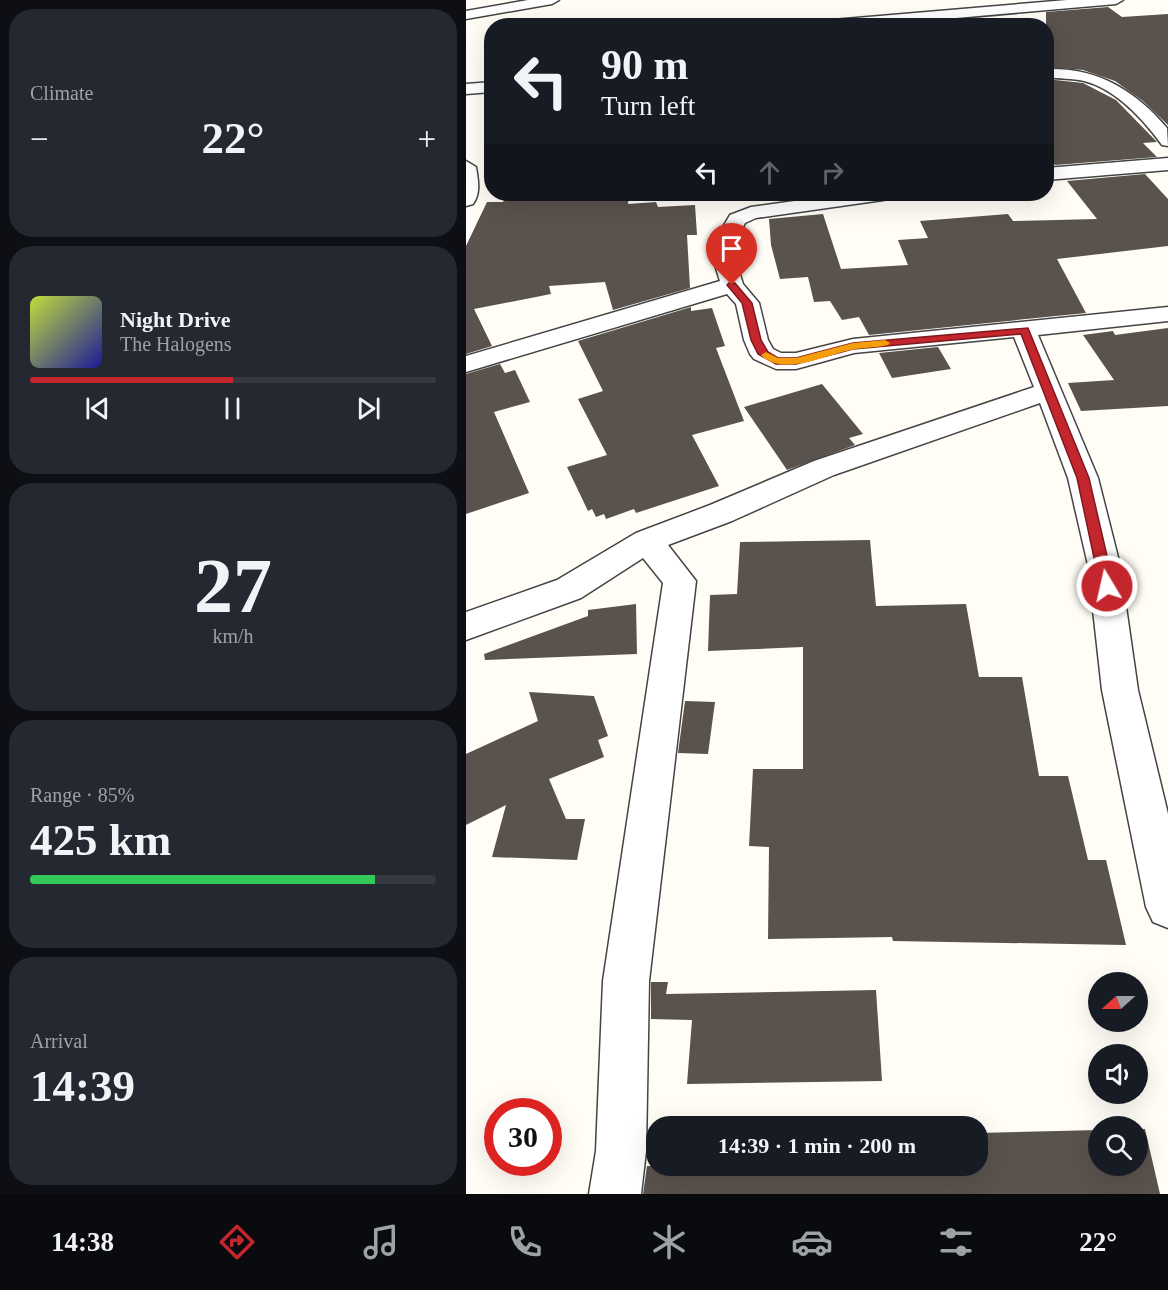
<!DOCTYPE html>
<html lang="en">
<head>
<meta charset="utf-8">
<style>
  :root { --surface:#171b24; --page:#242831; --text:#f1f3f6; --muted:#9ea1a6; --line:#363941; --accent:#c4262e }
  body { margin:0; font-family:"Times New Roman",serif; background:var(--page); color:var(--text); height:100vh; display:flex; flex-direction:column; font-size:22px; white-space:nowrap }
  * { box-sizing:border-box; margin:0 }
  p { font-size:20px; color:var(--muted) }
  .icon { flex:none; width:33px; height:33px; fill:none; stroke:currentColor; stroke-width:2; stroke-linecap:round; stroke-linejoin:round }
  .map { position:relative; flex:1; overflow:hidden }
  .panel { display:flex; flex-direction:column; gap:9px; padding:9px; background:#0d0f14; width:466px }
  .panel>* { flex:none }
  .hud { position:absolute; left:18px; top:18px; width:570px; height:183px; border-radius:24px; box-shadow:0 6px 24px #0002; background:#171b24; color:var(--text); overflow:hidden }
  .needle { width:39px; rotate:249deg }
  .tools { position:absolute; left:622px; top:972px; display:grid; gap:12px }
  .tools a { display:grid; place-items:center; width:60px; height:60px; border-radius:50%; background:var(--surface); box-shadow:0 6px 24px #0002; font-size:30px }
  .speed { position:absolute; left:18px; top:1098px; display:flex; gap:12px; font-size:30px; font-weight:700; text-align:center }
  .speed>* { display:grid; place-content:center; width:78px; height:78px; border-radius:50%; background:var(--surface); box-shadow:0 6px 24px #0002; line-height:1 }
  .speed .limit { border:9px solid #d22; background:#fff; color:#111 }
  .pin { position:absolute; display:grid; place-items:center; width:51px; height:51px; color:#fff; margin:-62px -26px; border-radius:50% 50% 50% 0; rotate:-45deg; box-shadow:0 0 6px #0007 }
  .pin .icon { rotate:45deg }
  .me { position:absolute; width:66px; margin:-33px; rotate:351deg; stroke-linejoin:round; filter:drop-shadow(0 0 4px #0008) }
  .turn { display:flex; align-items:center; gap:21px; height:126px; padding:0 18px; font-size:27px }
  .turn .icon { width:78px; height:78px; stroke-width:2.5 }
  .turn b { display:block; font-size:42px; line-height:51px }
  .lanes { display:flex; align-items:center; height:57px; padding:0 18px; background:#0003; justify-content:center; gap:30px; direction:ltr }
  .lanes .off { opacity:.35 }
  .big { font-size:45px; font-weight:600; line-height:1.1 }
  .panel .tile { flex:1; display:flex; flex-direction:column; justify-content:center; gap:9px; min-width:0; padding:0 21px; border-radius:24px; background:var(--page) }
  .panel .dial { align-items:center; gap:0 }
  .dial b { font-size:78px; line-height:1 }
  .song { display:flex; align-items:center; gap:18px }
  .cover { width:72px; height:72px; border-radius:9px; background:linear-gradient(135deg,hsl(70 70% 55%),hsl(240 70% 35%)) }
  .played { height:6px; border-radius:3px; background:linear-gradient(90deg,var(--accent) 50%,var(--line) 50%) }
  .keys { display:flex; justify-content:space-around; direction:ltr }
  .heat { display:flex; justify-content:space-between; align-items:center; font-size:33px; direction:ltr }
  .charge { height:9px; border-radius:4px; background:linear-gradient(90deg,#34c759 85%,var(--line) 0) }
  .trip { position:absolute; left:180px; top:1116px; width:342px; height:60px; border-radius:24px; background:var(--surface); box-shadow:0 6px 24px #0002; font-weight:600; line-height:60px; text-align:center }
  .menu { display:flex; height:96px; justify-content:space-around; align-items:center; background:#090b0e; color:var(--muted) }
  .menu .icon { width:42px; height:42px }
  .menu .selected { color:var(--accent) }
  .menu b { font-size:27px; color:var(--text) }
  main { display:flex; flex:1; min-height:0 }
  .map>svg:first-child { display:block }
  .building { fill:#5a524d }
  .lines { fill:none; stroke-linecap:round; stroke-linejoin:round }
  .minor-casing { stroke:#444; stroke-width:3 }
  .minor { fill:#fff; fill-rule:evenodd }
  .route { fill:#c4262e; stroke:#7f191e; stroke-width:1.5 }
  .slow { fill:#f59e0b }
</style>
</head>
<body>
<main>
<section class="panel">
<div class="tile"><p>Climate</p>
<div class="heat"><a>−</a><b class="big">22°</b><a>+</a></div>
</div>
<div class="tile">
<div class="song"><i class="cover"></i><div><b>Night Drive</b><p>The Halogens</p></div></div>
<div class="played"></div>
<div class="keys"><svg class="icon" aria-label="previous" viewBox="0 0 24 24"><path d="M18 5L8 12l10 7zM5 5v14"/></svg><svg class="icon" aria-label="pause" viewBox="0 0 24 24"><path d="M8 5v14M16 5v14"/></svg><svg class="icon" aria-label="next" viewBox="0 0 24 24"><path d="M6 5l10 7-10 7zM19 5v14"/></svg></div>
</div>
<div class="tile dial"><b>27</b><p>km/h</p></div>
<div class="tile"><p>Range · 85%</p><b class="big">425 km</b><div class="charge"></div></div>
<div class="tile"><p>Arrival</p><b class="big">14:39</b></div>
</section>
<div class="map">
<svg width="702" height="1194" viewBox="0 0 702 1194">
  <rect width="100%" height="100%" fill="#fffdf5"/>
  <g class="building">
    <path d="M642 7 656 17 702 14V125L677 101 649 81 617 70 580 67V12Z"/>
    <path d="M580 79 617 83 650 100 691 142 677 143 691 157 589 165 580 155Z"/>
    <path d="M679 174 702 199V246L591 259 620 313 403 335 393 317 376 320 364 301 348 302 342 277 314 279 305 245 303 219 357 214 375 269 442 265 432 240 462 238 454 221 542 214 547 221 631 219 601 181Z"/>
    <path d="M41 194H163L162 204 190 202 192 207 229 205 231 235H221L224 288 147 310 139 282 83 286 85 294 8 309 26 346 0 354V246L21 202H37Z"/>
    <path d="M225 307V311L246 308 259 346 250 348 278 421 226 435 253 486 170 513 168 509 140 519 138 514 130 517 126 509 122 511 101 467 141 455 112 399 137 391 112 341Z"/>
    <path d="M702 328V406L615 411 602 383 648 380 617 335 647 331 649 335Z"/>
    <path d="M472 347 485 369 426 378 413 353Z"/>
    <path d="M34 364 39 373 49 370 64 402 28 412 63 493 0 514V374Z"/>
    <path d="M356 384 397 434 383 438 389 445 321 470 278 407Z"/>
    <path d="M404 540 410 606 500 604 513 677H556L573 776H602L622 860H640L660 945 427 941 426 937 302 939 303 847 283 846 287 769H337V647L242 651 244 595 271 594 274 542Z"/>
    <path d="M170 604 171 654 19 660 18 654 122 616V610Z"/>
    <path d="M63 692 128 696 142 736 132 740 138 757 83 779 100 819H119L111 860 26 857 40 805 0 825V754L72 721Z"/>
    <path d="M219 701 249 702 242 754 212 753Z"/>
    <path d="M185 982H202L200 994 410 990 416 1081 221 1084 226 1020 185 1019Z"/>
    <path d="M672 1129H679L694 1194H177L181 1166H512V1133L633 1130V1166H672Z"/>
  </g>
  <g class="lines">
    <defs>
      <g id="minor">
        <path d="M62 0H93L86 4 0 19V11Z"/>
        <path d="M601 0H657L650 4 400 26H336L343 22Z"/>
        <path d="M580 69C631 67 669 90 701 128L702 146 696 145C677 119 650 89 618 81 606 78 593 79 580 77Z"/>
        <path d="M26 82V92L0 94V84Z"/>
        <path d="M702 158V170L580 180V168Z"/>
        <path d="M0 161 10 167C12 180 15 193 7 204L0 206Z"/>
        <path d="M379 194H427L424 198 417 200 290 218 279 223 266 249 277 284 293 303 302 340 307 349 315 353H330L387 339 702 307V321L572 335 632 478 654 565 672 690 702 814V928L687 922 680 907 636 690 622 565 602 478 574 403 368 475 266 521 202 545 230 581 183 981 180 1151 175 1194H123L130 1151 137 981 197 583 177 558 115 598 0 640V612L91 580 170 533 244 505 348 461 568 387 548 337 388 353 330 369H310L288 359 284 354 278 340 270 304 261 294 0 372V356L254 281 244 249 264 215 285 207Z"/>
      </g>
    </defs>
    <use href="#minor" class="minor-casing"/>
    <use href="#minor" class="minor"/>
  </g>
  <path class="route" d="M263 283H269L286 303 295 340 302 352 312 358H330L387 343 562 328 623 478 648 586 646 590 641 591 634 586 611 478 555 334 387 349 330 364H310L292 354 285 340 276 303 261 285Z"/>
  <path class="slow" d="M419 340 424 343 422 345C410 348 397 347 385 350 359 355 317 377 295 355L300 352 312 358H330L387 343Z"/>
</svg>
<div class="tools">
<a><svg class="needle" viewBox="-14 -14 28 28"><path d="M0-13l5 13h-10z" fill="#e53935"/><path d="M0 13l5-13h-10z" fill="#9ea1a6"/></svg></a>
<a><svg class="icon" aria-label="sound" viewBox="0 0 24 24"><path d="M4 9h4l5-4v14l-5-4H4zM17 9q2 3 0 6"/></svg></a>
<a><svg class="icon" aria-label="search" viewBox="0 0 24 24"><circle cx="10" cy="10" r="6"/><path d="M15 15l6 6"/></svg></a>
</div>
<div class="speed"><div class="limit">30</div></div>
<div class="pin" style="left:266px;top:285px;background:#d93025"><svg class="icon" aria-label="arrive" viewBox="0 0 24 24"><path d="M6 21V4h12l-3 4 3 4H6"/></svg></div>
<svg class="me" style="left:641px;top:586px" viewBox="-20 -20 40 40"><circle r="17" fill="#c4262e" stroke="#fff" stroke-width="3"/><path d="M0-11L8 9 0 5-8 9z" fill="#fff"/></svg>
<div class="trip">14:39 · 1 min · 200 m</div>
<div class="hud">
<div class="turn"><svg class="icon" aria-label="left" viewBox="0 0 24 24"><path d="M17 20v-9H6M10 6l-5 5 5 5"/></svg><div><b>90 m</b>Turn left</div></div>
<div class="lanes"><svg class="icon" aria-label="left" viewBox="0 0 24 24"><path d="M17 20v-9H6M10 6l-5 5 5 5"/></svg><svg class="icon off" aria-label="ahead" viewBox="0 0 24 24"><path d="M12 20V5M6 11l6-6 6 6"/></svg><svg class="icon off" aria-label="right" viewBox="0 0 24 24"><path d="M7 20v-9h11M14 6l5 5-5 5"/></svg></div>
</div>
</div>
</main>
<nav class="menu">
<b>14:38</b>
<svg class="icon selected" aria-label="directions" viewBox="0 0 24 24"><path d="M12 3l9 9-9 9-9-9zM9 14v-3h6M13 9l2 2-2 2"/></svg>
<svg class="icon" aria-label="music" viewBox="0 0 24 24"><path d="M9 18V5l10-2v13"/><circle cx="6" cy="18" r="3"/><circle cx="16" cy="16" r="3"/></svg>
<svg class="icon" aria-label="phone" viewBox="0 0 24 24"><path d="M5 4h4l2 5-3 2q2 4 5 5l2-3 5 2v4C11 20 4 13 5 4z"/></svg>
<svg class="icon" aria-label="climate" viewBox="0 0 24 24"><path d="M12 3v18M4 7l16 10M4 17L20 7"/></svg>
<svg class="icon" aria-label="car" viewBox="0 0 24 24"><path d="M5 17H2v-5l4-1 3-4h7l3 4 3 1v5h-3M9 17h6M6 11h13"/><circle cx="7" cy="17" r="2"/><circle cx="17" cy="17" r="2"/></svg>
<svg class="icon" aria-label="filters" viewBox="0 0 24 24"><path d="M4 7h16M4 17h16"/><circle cx="9" cy="7" r="2"/><circle cx="15" cy="17" r="2"/></svg>
<b>22°</b>
</nav>
</body>
</html>
